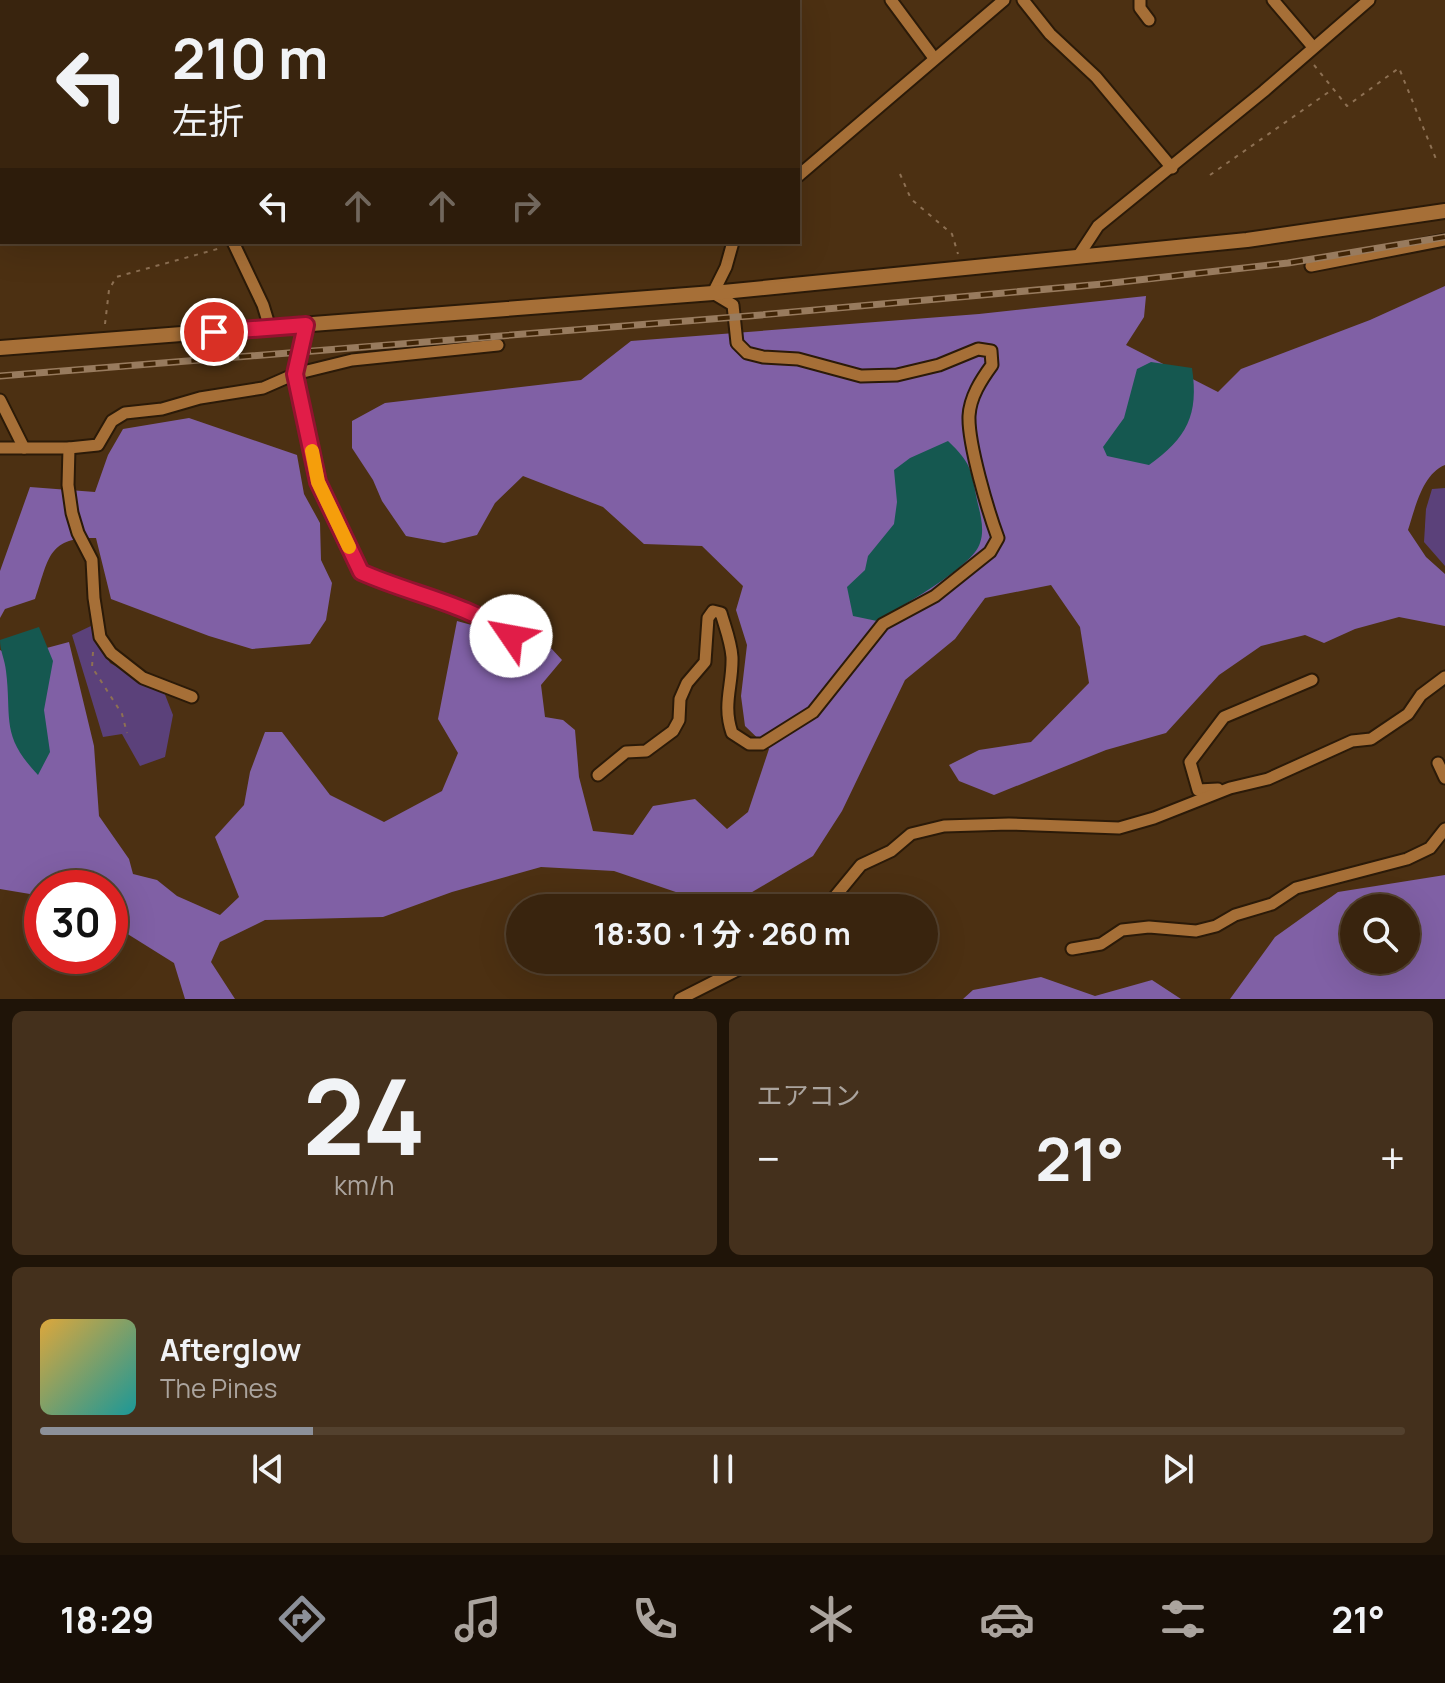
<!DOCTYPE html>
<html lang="ja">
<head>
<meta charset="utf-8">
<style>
  :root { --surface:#39240e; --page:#44301c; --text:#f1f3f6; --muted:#aba49e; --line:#53412e; --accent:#8c9099 }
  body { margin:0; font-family:Manrope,"Noto Sans JP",sans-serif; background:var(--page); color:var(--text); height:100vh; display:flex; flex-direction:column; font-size:30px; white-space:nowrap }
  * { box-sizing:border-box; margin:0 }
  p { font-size:26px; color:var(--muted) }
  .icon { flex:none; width:44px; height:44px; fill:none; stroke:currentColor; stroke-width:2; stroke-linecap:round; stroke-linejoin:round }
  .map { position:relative; height:999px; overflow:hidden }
  .drawer { display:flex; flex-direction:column; gap:12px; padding:12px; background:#1f1408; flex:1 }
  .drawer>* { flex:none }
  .top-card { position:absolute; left:0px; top:0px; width:800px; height:244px; box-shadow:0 8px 32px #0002,0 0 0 2px var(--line); background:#39240e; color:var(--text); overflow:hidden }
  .controls { position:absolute; left:1340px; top:894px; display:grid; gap:16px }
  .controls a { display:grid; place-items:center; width:80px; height:80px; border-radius:50%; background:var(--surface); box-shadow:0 8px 32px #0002,0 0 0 2px var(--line); font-size:40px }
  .speed { position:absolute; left:24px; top:870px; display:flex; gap:16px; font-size:40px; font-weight:700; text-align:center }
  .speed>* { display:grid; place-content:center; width:104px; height:104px; border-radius:50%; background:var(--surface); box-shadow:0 8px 32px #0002,0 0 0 2px var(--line); line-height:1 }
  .speed .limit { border:12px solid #d22; background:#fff; color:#111 }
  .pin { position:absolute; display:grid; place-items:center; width:68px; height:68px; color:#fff; margin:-34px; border:4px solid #fff; border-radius:50%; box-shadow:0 2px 8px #0007 }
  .me { position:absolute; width:88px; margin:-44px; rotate:303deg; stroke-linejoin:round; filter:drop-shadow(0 0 6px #0008) }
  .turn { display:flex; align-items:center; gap:28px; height:168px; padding:0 40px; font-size:36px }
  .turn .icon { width:104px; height:104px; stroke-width:2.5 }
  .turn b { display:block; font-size:56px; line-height:68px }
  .lanes { display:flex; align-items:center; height:76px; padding:0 40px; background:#0003; justify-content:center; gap:40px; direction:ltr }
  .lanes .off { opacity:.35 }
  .big { font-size:60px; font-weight:700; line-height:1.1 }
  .drawer .tile { flex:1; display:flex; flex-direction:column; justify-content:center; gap:12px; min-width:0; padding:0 28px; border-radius:12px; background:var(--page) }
  .drawer .dial { align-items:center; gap:0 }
  .dial b { font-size:104px; line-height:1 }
  .song { display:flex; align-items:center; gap:24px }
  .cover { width:96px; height:96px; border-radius:12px; background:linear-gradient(135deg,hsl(40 70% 55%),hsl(180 70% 35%)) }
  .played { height:8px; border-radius:4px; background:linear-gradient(90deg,var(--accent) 20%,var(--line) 20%) }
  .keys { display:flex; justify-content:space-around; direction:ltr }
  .heat { display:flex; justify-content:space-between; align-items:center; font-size:44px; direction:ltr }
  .drawer .tiles { flex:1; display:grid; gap:12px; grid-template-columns:1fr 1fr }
  .tile:last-child { grid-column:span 2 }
  .trip { position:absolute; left:506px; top:894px; width:432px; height:80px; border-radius:40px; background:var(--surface); box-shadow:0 8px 32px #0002,0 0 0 2px var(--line); font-weight:700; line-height:80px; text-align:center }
  .menu { display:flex; height:128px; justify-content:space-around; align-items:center; background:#170e06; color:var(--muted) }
  .menu .icon { width:56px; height:56px }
  .menu .current { color:var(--accent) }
  .menu b { font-size:36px; color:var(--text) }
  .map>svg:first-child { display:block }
  .green { fill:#5b417a }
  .forest { fill:#8060a5; fill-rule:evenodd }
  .water { fill:#155850 }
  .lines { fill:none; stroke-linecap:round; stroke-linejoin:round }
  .minor-casing { stroke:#2b1a08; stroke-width:15 }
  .tertiary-casing { stroke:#2b1a08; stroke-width:18 }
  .path { stroke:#8d7053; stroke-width:2; stroke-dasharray:4 6; stroke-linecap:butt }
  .minor { stroke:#a66f37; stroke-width:11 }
  .tertiary { stroke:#a66f37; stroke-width:14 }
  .rail-casing { stroke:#987b5e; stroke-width:7 }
  .rail { stroke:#412506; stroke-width:4; stroke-dasharray:12; stroke-linecap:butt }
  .route-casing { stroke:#92132f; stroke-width:20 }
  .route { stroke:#e11d48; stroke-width:14 }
  .slow { stroke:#f59e0b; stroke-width:14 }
</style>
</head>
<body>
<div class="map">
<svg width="1445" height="999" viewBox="0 0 1445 999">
  <rect width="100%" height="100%" fill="#4c3012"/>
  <g class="green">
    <path d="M1445 488V566L1424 542 1426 509 1432 489Z"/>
    <path d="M93 625 110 663 164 692 173 715 165 757 140 766 122 734 103 737 72 635Z"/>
  </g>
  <g class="forest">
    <path d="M1445 286V465C1422 474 1415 509 1408 530L1426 557 1445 574V626L1399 617 1355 629 1324 643 1305 635 1261 646 1219 675 1166 733 1106 750 994 795 959 781 949 765 979 750 1031 742 1089 683 1080 627 1051 585 985 598 955 639 905 680 842 811 813 856 737 901 717 906 614 871 541 867 452 892 383 917 265 920 220 942 211 962 235 999H185L174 963 110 923V888H42V896L0 889V650L13 657 69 642 94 746 99 816 129 859 133 874 157 880 177 896 220 915 239 897 215 837 244 805 250 772 265 732H282L330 795 384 822 442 791 458 753 438 719 457 621 486 629 521 649 550 647 562 660 541 685 545 717 563 720 575 730 579 777 593 831 633 835 653 806 695 799 727 829 748 812 769 749 745 726 741 696 747 645 736 610 743 586 702 546 644 544 603 507 523 476 495 503 477 535 444 543 406 536 382 501 373 480 352 448V421L385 403 581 380 631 341 979 314 1146 296 1144 317 1126 345 1218 392 1241 369 1370 320Z"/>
    <path d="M189 418 297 455 304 494 320 523 321 560 332 583 326 620 310 644 252 649 209 636 111 599 96 538C47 537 49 559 35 599L5 609 0 618V571L30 487 95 492 108 455 123 429Z"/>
    <path d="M1445 875V999H1230L1275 937 1338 892ZM1354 908H1406V960H1354Z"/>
    <path d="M1041 977 1095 996 1152 980 1181 999H963L973 990Z"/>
  </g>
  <g class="water">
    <path d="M1151 362 1192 368C1199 415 1187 438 1149 465L1107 456 1103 447 1124 418 1137 369Z"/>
    <path d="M948 441C971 463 971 469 977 500 980 513 985 529 980 543 973 567 900 607 877 621L853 616 847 587 865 570 868 556 894 524 897 502 894 470 910 458Z"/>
    <path d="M39 627 53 661 44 710 50 752 38 775C0 735 12 719 6 671 5 660 0 651 0 640Z"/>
  </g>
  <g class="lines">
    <defs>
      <g id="minor">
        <path d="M217 0 218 2"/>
        <path d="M329 0 331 2"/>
        <path d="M504 0 505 2"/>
        <path d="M573 0 576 2"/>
        <path d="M891 0 934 58"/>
        <path d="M1023 0 1050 34 1096 77 1172 168"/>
        <path d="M1140 0V8L1149 20"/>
        <path d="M1273 0 1313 47"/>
        <path d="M90 2V0"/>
        <path d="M256 2H259"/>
        <path d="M0 64 2 63"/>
        <path d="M798 176 1004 0"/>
        <path d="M233 242 263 305 270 328"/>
        <path d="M1079 255 1098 226 1264 91 1369 0"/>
        <path d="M1311 266 1445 240"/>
        <path d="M306 325 295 374 318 482 361 572 471 611 511 636"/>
        <path d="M0 400 24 448"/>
        <path d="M0 448H69L98 445 112 421 125 413 162 409 200 398 263 388 295 374 352 360 498 345"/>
        <path d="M69 448 68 485 72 513 78 533 92 560 94 598 100 637 111 653 143 678 192 697"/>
        <path d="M1438 763 1445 778"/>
        <path d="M598 775 626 752 646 751 673 731 679 720 680 699 687 683 705 662 708 618 713 611 721 613C725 627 731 642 732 657 733 685 722 704 732 733L749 744H762L813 712 883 624 935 596 990 552 998 538C988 511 968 444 969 416 970 397 981 380 992 365L991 351 978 349 939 365 897 375 861 376 798 359 763 357 747 353 737 343 733 305 713 293 726 267 733 242"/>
        <path d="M1218 789 1198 790 1190 762 1224 717 1312 680"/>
        <path d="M821 908 833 899 861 865 891 851 911 834 944 826 1009 824 1119 828 1154 818 1230 788 1268 779 1352 741 1371 739 1408 714 1421 695 1445 677"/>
        <path d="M1072 949 1101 944 1122 930 1149 927 1196 931 1216 926 1235 915 1272 904 1296 888 1407 859 1430 848 1445 829"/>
        <path d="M680 999 757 960"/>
      </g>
      <path id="tertiary" d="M0 348 713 293 1247 240 1445 211"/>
    </defs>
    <use href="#minor" class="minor-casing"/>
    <use href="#tertiary" class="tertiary-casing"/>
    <g class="path">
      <path d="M1314 65 1347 106 1399 68 1436 159"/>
      <path d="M900 174 911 199 952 234 958 254"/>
      <path d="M1210 175 1333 89"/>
      <path d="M105 324 109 290 116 277 221 248"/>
      <path d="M93 652 92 667 122 714 127 733"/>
    </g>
    <use href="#minor" class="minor"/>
    <use href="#tertiary" class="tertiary"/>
    <defs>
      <path id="rail" d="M0 376 749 316 1103 284 1288 263 1445 237"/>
    </defs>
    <use href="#rail" class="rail-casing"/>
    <use href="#rail" class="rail"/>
  </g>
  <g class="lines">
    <defs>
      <path id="route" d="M214 332 306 325 295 374 318 482 361 572C412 595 467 603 511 636"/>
    </defs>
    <use href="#route" class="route-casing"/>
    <use href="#route" class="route"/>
    <path class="slow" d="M312 451 318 482 349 547"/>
  </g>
</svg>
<div class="controls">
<a><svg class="icon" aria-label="search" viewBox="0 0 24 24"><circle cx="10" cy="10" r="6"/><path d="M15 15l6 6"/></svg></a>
</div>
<div class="speed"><div class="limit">30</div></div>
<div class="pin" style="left:214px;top:332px;background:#d93025"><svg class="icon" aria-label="arrive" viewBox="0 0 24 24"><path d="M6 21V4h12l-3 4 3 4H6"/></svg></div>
<svg class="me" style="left:511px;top:636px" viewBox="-20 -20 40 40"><circle r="19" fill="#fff"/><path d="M0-13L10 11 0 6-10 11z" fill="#e11d48"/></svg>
<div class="trip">18:30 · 1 分 · 260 m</div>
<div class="top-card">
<div class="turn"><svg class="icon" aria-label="left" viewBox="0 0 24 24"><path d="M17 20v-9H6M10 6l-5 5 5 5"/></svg><div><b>210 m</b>左折</div></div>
<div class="lanes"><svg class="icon" aria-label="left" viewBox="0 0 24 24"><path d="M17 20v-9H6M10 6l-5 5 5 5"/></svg><svg class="icon off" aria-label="ahead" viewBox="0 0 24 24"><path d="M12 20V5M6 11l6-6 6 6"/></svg><svg class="icon off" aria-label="ahead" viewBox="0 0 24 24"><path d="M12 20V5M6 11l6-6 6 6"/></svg><svg class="icon off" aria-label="right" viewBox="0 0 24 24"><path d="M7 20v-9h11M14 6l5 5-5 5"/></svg></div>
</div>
</div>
<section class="drawer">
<div class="tiles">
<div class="tile dial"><b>24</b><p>km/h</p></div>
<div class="tile"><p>エアコン</p>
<div class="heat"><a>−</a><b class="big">21°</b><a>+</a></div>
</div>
<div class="tile">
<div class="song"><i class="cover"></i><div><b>Afterglow</b><p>The Pines</p></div></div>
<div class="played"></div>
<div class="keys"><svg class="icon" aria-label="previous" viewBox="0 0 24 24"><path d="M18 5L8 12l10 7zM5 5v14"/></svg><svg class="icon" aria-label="pause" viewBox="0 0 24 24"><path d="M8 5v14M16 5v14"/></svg><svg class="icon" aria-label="next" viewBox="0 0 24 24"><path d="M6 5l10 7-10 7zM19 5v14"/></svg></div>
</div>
</div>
</section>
<nav class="menu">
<b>18:29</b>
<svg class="icon current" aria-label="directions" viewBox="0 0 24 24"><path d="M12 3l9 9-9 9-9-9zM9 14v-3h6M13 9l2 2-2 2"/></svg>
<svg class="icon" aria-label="music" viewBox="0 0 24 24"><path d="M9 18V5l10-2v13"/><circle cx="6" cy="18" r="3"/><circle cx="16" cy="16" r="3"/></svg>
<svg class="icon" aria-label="phone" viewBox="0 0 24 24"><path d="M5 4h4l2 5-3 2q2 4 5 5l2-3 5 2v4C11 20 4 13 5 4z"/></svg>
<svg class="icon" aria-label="climate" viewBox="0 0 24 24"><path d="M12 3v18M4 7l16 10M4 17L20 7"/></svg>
<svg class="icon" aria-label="car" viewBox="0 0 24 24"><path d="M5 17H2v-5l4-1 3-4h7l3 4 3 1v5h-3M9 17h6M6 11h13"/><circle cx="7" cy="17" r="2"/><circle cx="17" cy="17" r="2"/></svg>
<svg class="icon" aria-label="filters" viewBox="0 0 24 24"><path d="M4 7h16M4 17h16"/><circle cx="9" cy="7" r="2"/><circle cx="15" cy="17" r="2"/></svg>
<b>21°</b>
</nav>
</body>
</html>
